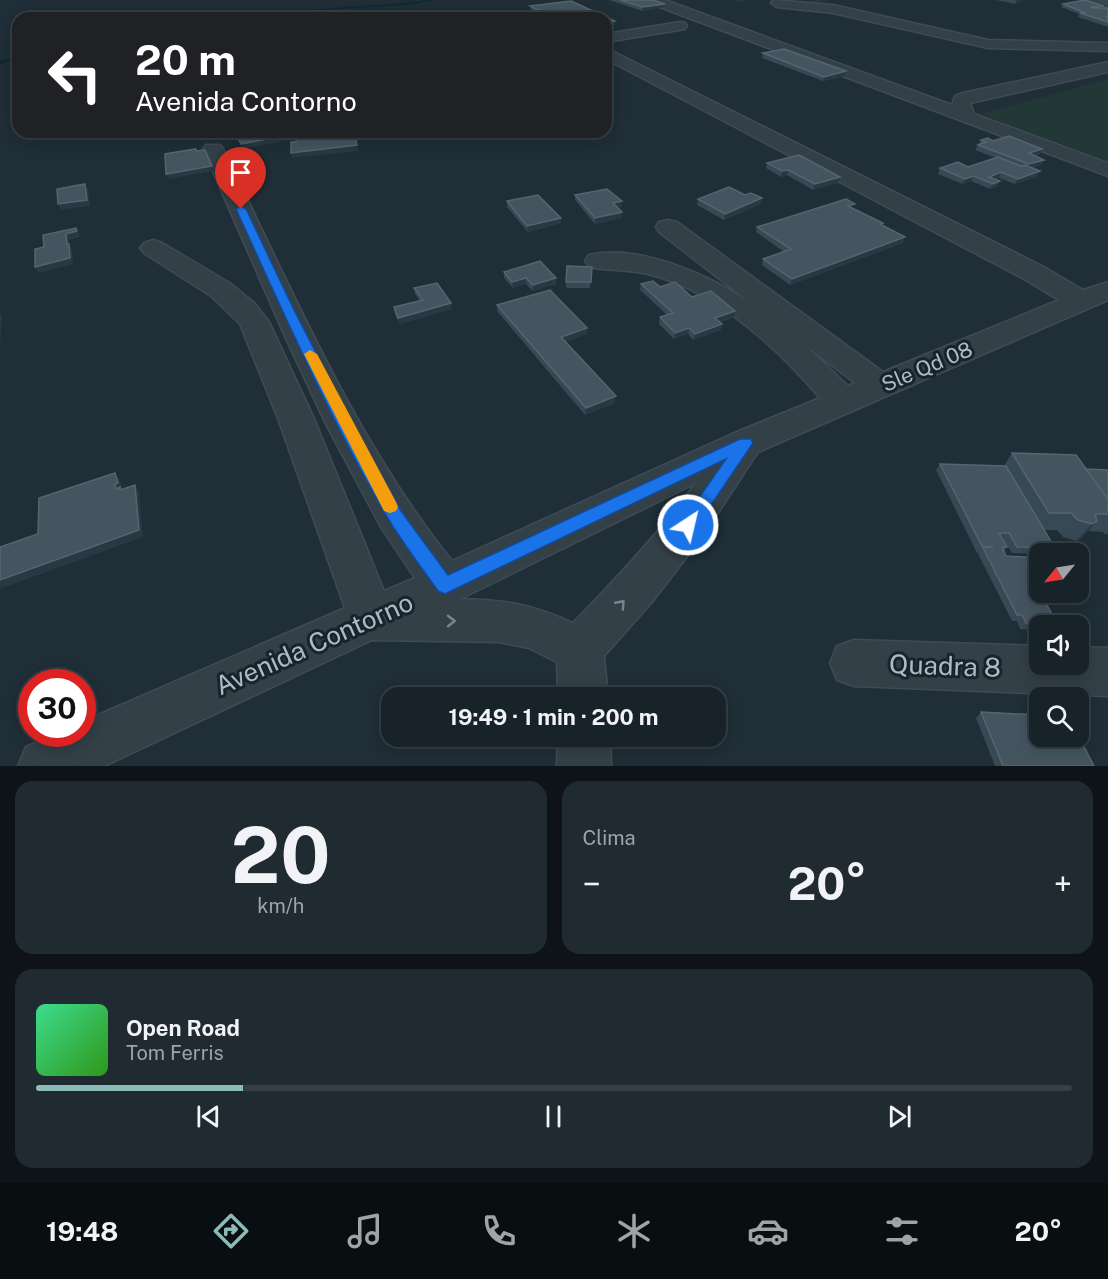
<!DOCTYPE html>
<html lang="pt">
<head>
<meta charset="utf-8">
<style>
  :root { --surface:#172229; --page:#202a31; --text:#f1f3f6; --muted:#9ea4a8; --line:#363f46; --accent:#8bbbb9 }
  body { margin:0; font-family:"Public Sans",sans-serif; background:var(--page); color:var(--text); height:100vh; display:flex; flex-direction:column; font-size:22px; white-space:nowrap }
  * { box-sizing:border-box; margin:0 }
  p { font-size:20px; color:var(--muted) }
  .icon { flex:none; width:33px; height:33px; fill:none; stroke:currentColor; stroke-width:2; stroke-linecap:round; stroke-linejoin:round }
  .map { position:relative; height:766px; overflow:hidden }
  .drawer { display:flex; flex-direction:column; gap:15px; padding:15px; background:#0d1317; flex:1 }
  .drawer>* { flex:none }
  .guide { position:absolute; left:12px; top:12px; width:600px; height:126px; border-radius:18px; box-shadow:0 3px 15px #0003,0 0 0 2px var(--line); background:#202124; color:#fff; overflow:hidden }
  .needle { width:39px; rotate:240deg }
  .controls { position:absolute; left:1029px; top:543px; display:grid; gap:12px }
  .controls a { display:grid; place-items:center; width:60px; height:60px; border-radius:12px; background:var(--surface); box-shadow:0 3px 15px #0003,0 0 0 2px var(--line); font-size:30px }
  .speed { position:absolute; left:18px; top:669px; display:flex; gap:12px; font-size:30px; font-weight:700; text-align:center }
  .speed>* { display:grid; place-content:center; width:78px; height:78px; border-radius:50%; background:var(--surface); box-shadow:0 3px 15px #0003,0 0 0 2px var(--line); line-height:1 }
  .speed .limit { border:9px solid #d22; background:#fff; color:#111 }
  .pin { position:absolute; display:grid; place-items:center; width:51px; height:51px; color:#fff; margin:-62px -26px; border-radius:50% 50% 50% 0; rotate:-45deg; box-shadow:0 0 6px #0007 }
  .pin .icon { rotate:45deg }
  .me { position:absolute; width:66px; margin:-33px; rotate:35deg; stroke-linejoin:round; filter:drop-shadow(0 0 4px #0008) }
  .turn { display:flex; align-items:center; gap:21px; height:126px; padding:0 24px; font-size:27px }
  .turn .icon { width:78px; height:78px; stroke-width:2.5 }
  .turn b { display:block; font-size:42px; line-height:51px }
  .big { font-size:45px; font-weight:700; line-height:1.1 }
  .drawer .widget { flex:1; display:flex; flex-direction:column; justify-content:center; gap:9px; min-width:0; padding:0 21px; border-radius:18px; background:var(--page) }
  .drawer .dial { align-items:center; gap:0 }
  .dial b { font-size:78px; line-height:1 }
  .song { display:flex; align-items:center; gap:18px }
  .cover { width:72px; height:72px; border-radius:9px; background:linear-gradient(135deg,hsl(150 70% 55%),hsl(110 70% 35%)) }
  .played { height:6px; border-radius:3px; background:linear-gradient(90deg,var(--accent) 20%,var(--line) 20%) }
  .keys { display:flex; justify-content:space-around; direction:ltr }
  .heat { display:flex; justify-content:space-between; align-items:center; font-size:33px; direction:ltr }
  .drawer .tiles { flex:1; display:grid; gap:15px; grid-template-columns:1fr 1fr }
  .widget:last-child { grid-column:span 2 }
  .trip { position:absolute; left:381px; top:687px; width:345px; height:60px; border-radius:18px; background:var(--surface); box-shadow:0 3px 15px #0003,0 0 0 2px var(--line); font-weight:700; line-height:60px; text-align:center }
  .tabs { display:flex; height:96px; justify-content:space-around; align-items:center; background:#090e10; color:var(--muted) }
  .tabs .icon { width:42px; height:42px }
  .tabs .on { color:var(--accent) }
  .tabs b { font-size:27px; color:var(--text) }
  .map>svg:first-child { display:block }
  .green { fill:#213836 }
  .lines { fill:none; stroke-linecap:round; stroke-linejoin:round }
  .stream { fill:#132734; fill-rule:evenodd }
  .minor-casing { stroke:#3f4b54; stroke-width:3 }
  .minor { fill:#334048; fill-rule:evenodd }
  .wall { fill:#374954 }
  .shaded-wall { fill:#283943 }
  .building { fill:#445560; stroke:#546570; stroke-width:1.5 }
  .oneway { stroke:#76848d }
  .route { fill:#1a73e8; stroke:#114b97; stroke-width:1.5 }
  .slow { fill:#f59e0b }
  .labels { text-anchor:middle; stroke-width:6; stroke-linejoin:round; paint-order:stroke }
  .street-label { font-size:21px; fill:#adbbc5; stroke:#18242c }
  .near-street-label { font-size:26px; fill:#adbbc5; stroke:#18242c }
</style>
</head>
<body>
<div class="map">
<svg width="1108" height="766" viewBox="0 0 1108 766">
  <rect width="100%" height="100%" fill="#1f2e37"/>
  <path class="green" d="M1108 79V161L980 114Z"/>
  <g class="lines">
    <g class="stream">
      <path d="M425 0H435L407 5 189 18 407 3Z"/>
      <path d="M18 58V60L0 64V60Z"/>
    </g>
    <defs>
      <g id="minor">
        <path d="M647 0H665L952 105 955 96 963 93 1108 62V72L970 103 974 114 1108 163V176L649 3Z"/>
        <path d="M774 0 833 5 988 40 1108 43V51L988 48 833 13 777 7 771 3Z"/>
        <path d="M1085 0H1097L1108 4V12L1086 5Z"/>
        <path d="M680 22 685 23 687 26 685 29 606 42V34Z"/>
        <path d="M606 48 1044 267 1083 290 1108 282V300L758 452 702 537 652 602 604 656 608 698H558L557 662 529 648 499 642 372 640 104 766H18L26 747 57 734H82V722L345 608 279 421 240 324 211 296 144 253 140 248 144 243 153 240 162 243 231 284 255 304 269 322 315 421 384 591 415 578 381 527 327 426 284 334 203 149 206 145H220L223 149C292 289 354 439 452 561L732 434 820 398C776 347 715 290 648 274 628 269 608 271 589 267L585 261 589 255C638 243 712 276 752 304L659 232 656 227 659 222 668 220 677 222 883 372 1059 300 1024 279 606 59ZM804 344 855 383 848 386ZM696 483C659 533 617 578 573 623 531 604 505 600 460 599Z"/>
        <path d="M854 640 1040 646V664H1078V647L1108 648V696L854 686 837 680 830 663 837 646Z"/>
        <path d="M558 736H610L611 766H557Z"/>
      </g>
    </defs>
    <use href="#minor" class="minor-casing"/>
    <use href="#minor" class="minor"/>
  </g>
  <g class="wall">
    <path d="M609 0H653L664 7 642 11Z"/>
    <path d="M996 0H1022L1015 4Z"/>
    <path d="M1102 0H1108V5L1100 2Z"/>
    <path d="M571 1 615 21V25L606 27V18H546L531 9 530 6Z"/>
    <path d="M1063 4 1104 6 1102 8H1108V27L1078 17 1079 14 1061 7Z"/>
    <path d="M763 53 846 71 845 76 823 81 762 58Z"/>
    <path d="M981 140 993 141 1042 149 1039 155 1035 156 1042 165 1032 168 1037 177 1015 184 999 178 995 179 997 187 990 189 971 181 962 184 938 174 940 168 968 167 996 158 975 150Z"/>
    <path d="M767 163 838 183 813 190 787 175 781 177 766 168Z"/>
    <path d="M575 195 622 201V207H617L622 218 595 224 575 200Z"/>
    <path d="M745 195 761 204 724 220 697 205 698 199Z"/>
    <path d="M507 201 561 218V223L528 232 507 207Z"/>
    <path d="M854 209 883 223 882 225 903 243 790 285 762 265 763 259 784 252 756 232 757 227Z"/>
    <path d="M567 266 592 267 590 288H566Z"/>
    <path d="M504 272 556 278V284L533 291 526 284 513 288 504 278Z"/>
    <path d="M641 284 660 287 692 297 733 318 720 322 722 324 721 330 693 340 688 334 674 339 659 324 660 317 667 315 640 290Z"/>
    <path d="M414 288 452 309 400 324 395 314 394 307 420 301 415 294Z"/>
    <path d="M497 305 587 334 565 342 615 403 585 415 497 311Z"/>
    <path d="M1012 453 1086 469 1108 470V534H1105L1103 532 1088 531 1082 538 1076 541 1063 537 1057 530H1044L1055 548 1051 554H1040L1012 553 1003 540 1007 547 1004 552 1006 556 1083 596 1077 602 1045 601 1053 616 1049 620 1051 624 1049 626H1040V630L1020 629 1017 621H1012L978 554 979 553H977L936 470 940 464 1004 466Z"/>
    <path d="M981 712 1094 766H995L976 718Z"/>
  </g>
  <g class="shaded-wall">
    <path d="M736 0H749L736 2Z"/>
    <path d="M813 0H831L813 2Z"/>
    <path d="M1016 0H1022L1015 4Z"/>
    <path d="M665 4 664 7 642 11V7Z"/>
    <path d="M615 21V25L606 27V23Z"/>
    <path d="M846 71 845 76 823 81 824 77Z"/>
    <path d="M294 134 295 139 243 149 241 144Z"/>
    <path d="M357 145 358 151 292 158 291 153Z"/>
    <path d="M1042 149 1039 155 1026 158 1029 153Z"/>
    <path d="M1044 160 1042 165 1026 169 1029 164Z"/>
    <path d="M212 166 214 171 168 179 166 174Z"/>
    <path d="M788 170 787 175 781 177 782 171Z"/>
    <path d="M1040 171 1037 177 1015 184 1018 179Z"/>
    <path d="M1001 172 999 178 986 182 989 177Z"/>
    <path d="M974 176 971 181 962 184 965 179Z"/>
    <path d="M840 177 838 183 813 190 815 184Z"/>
    <path d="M1000 181 997 187 990 189 993 184Z"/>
    <path d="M85 184 88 189 90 206 61 210 58 204Z"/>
    <path d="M762 198 761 204 724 220 725 214Z"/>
    <path d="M622 201V207L612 208 613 203Z"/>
    <path d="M622 212V218L595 224V218Z"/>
    <path d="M561 218V223L528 232 527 226Z"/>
    <path d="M76 228 79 234 80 237 69 240V246V244L72 250 73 264 39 273 35 267 67 244 66 234Z"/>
    <path d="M905 237 903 243 790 285 792 279Z"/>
    <path d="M526 278V284L513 288 512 282Z"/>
    <path d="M556 278V284L533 291V285Z"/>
    <path d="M451 303 452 309 400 324 398 318Z"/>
    <path d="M735 311 733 318 714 324 715 318Z"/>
    <path d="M0 313 2 316 0 349Z"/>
    <path d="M722 324 721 330 693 340 695 334Z"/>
    <path d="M587 328V334L561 343V337Z"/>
    <path d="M689 328 688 334 674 339 675 333Z"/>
    <path d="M616 396 615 403 585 415 586 408Z"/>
    <path d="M115 473 119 479 124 494 116 489Z"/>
    <path d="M135 485 139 492 143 537 0 589V580Z"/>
    <path d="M1097 521 1082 538 1076 541 1092 524Z"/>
  </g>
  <g class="building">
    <path d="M620 0H653L665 4 642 7Z"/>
    <path d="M1085 0 1104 6 1090 7 1094 8H1108V17H1106H1108V22L1080 13H1086L1063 4Z"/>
    <path d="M571 1 615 21 606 23V18H553L530 6Z"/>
    <path d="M784 49 846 71 824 77 763 53Z"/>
    <path d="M235 132H293L294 134 241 144Z"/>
    <path d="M323 132H354L357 145 291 153V142H296V138L323 135Z"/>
    <path d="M1009 136 1042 149 1029 153 1044 160 1029 164 978 145 986 142 981 140 988 138 993 141Z"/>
    <path d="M196 149V151L205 150 212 166 166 174 165 154Z"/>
    <path d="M799 155 840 177 815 184 788 170 782 171 767 163Z"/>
    <path d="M998 157 1021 166 1025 165 1040 171 1018 179 1001 172 989 177 1000 181 993 184 974 176 965 179 940 168 958 162 968 167Z"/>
    <path d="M85 184 87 200 58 204 57 189Z"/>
    <path d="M729 187 745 195 751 193 762 198 725 214 698 199Z"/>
    <path d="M607 189 622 201 613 203 622 212 595 218 575 195Z"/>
    <path d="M538 195 561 218 527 226 507 201Z"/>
    <path d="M846 199 855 204 848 206 883 223 880 224 905 237 792 279 763 259 791 249 757 227Z"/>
    <path d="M76 228 77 231 66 234 67 244H69L70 258 35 267V249L44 247 43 235Z"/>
    <path d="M540 261 556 278 533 285 526 278 512 282 504 272Z"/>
    <path d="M567 266 592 267 591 282H566Z"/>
    <path d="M653 281 660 287 675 282 692 297 711 291 735 311 715 318 722 324 695 334 689 328 675 333 660 317 673 313 641 284Z"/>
    <path d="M437 283 451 303 398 318 394 307 423 300 414 288Z"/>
    <path d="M550 290 587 328 561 337 616 396 586 408 497 305Z"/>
    <path d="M1012 453 1076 455 1108 499V514H1095L1097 521 1092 524 1078 520 1071 513H1049Z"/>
    <path d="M940 464 1006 466 1055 548 1017 547 1009 533H999L1007 547H1002L1006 556 1040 558V592H1078V588L1083 596 1041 594 1053 616 1047 615 1051 624 1026 623 1022 615H1017L983 548 993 547 982 546Z"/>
    <path d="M1086 469 1108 470V499Z"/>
    <path d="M115 473 118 483 115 484 116 489 120 487V490L135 485 139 530 0 580V547L38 534 39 498Z"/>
    <path d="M981 712 1040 715V736H1078V735L1094 766H1003Z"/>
  </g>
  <defs><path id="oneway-chevron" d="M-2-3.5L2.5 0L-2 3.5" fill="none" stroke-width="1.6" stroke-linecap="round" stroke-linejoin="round" transform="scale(1.5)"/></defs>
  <g class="oneway">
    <use href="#oneway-chevron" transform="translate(621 604) rotate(-48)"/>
    <use href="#oneway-chevron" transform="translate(451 621)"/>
  </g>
  <path class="route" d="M241 206 246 209 294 310 349 417 401 511 448 575 740 439H751L753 443 694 530 688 532 682 530 680 525 726 459 451 591 445 594 438 591C422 568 404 545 389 520 331 421 284 314 236 209Z"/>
  <path class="slow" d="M310 350 317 354 396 502 398 507 396 511 390 513 384 511 304 354Z"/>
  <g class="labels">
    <g class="street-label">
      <text transform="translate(927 367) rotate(-23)" y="7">Sle Qd 08</text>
    </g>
    <g class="near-street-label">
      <text transform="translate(314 644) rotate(-24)" y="9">Avenida Contorno</text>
      <text transform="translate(945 666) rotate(2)" y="9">Quadra 8</text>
    </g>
  </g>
</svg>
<div class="controls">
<a><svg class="needle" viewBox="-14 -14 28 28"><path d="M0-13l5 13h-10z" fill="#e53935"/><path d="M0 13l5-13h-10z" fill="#9ea4a8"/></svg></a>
<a><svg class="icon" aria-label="sound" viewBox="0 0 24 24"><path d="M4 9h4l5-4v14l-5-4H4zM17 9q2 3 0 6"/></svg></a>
<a><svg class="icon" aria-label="search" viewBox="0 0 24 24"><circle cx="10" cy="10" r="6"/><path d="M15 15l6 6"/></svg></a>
</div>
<div class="speed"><div class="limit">30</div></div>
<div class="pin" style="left:241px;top:209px;background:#d93025"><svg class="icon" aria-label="arrive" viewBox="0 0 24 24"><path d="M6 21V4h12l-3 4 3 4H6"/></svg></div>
<svg class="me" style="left:688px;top:525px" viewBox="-20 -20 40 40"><circle r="17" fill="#1a73e8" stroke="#fff" stroke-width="3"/><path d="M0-11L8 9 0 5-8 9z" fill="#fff"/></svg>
<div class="trip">19:49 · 1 min · 200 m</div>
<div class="guide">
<div class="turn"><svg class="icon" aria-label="left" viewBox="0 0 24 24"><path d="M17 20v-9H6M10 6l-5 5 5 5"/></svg><div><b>20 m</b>Avenida Contorno</div></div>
</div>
</div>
<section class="drawer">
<div class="tiles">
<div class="widget dial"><b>20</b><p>km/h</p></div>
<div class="widget"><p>Clima</p>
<div class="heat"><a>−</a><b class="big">20°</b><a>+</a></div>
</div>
<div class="widget">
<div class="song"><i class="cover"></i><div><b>Open Road</b><p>Tom Ferris</p></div></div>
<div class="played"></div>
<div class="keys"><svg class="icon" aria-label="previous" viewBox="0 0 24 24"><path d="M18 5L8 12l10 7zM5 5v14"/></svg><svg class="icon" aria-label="pause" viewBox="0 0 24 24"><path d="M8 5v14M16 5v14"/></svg><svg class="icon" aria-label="next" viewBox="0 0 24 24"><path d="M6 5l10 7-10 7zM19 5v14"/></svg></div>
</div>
</div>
</section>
<nav class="tabs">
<b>19:48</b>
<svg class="icon on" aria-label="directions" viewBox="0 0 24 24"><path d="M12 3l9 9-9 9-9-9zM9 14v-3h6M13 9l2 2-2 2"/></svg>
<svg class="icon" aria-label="music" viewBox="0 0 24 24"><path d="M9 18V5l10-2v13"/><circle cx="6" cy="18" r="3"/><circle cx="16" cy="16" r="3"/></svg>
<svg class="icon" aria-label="phone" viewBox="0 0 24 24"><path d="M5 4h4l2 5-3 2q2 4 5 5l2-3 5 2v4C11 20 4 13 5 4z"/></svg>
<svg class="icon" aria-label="climate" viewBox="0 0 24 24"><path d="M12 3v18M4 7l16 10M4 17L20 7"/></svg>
<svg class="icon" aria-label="car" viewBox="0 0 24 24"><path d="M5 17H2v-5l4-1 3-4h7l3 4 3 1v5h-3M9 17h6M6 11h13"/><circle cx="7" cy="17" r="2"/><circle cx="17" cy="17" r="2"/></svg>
<svg class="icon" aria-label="filters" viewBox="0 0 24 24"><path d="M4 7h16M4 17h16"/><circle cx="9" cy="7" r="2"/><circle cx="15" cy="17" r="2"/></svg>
<b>20°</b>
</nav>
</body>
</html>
